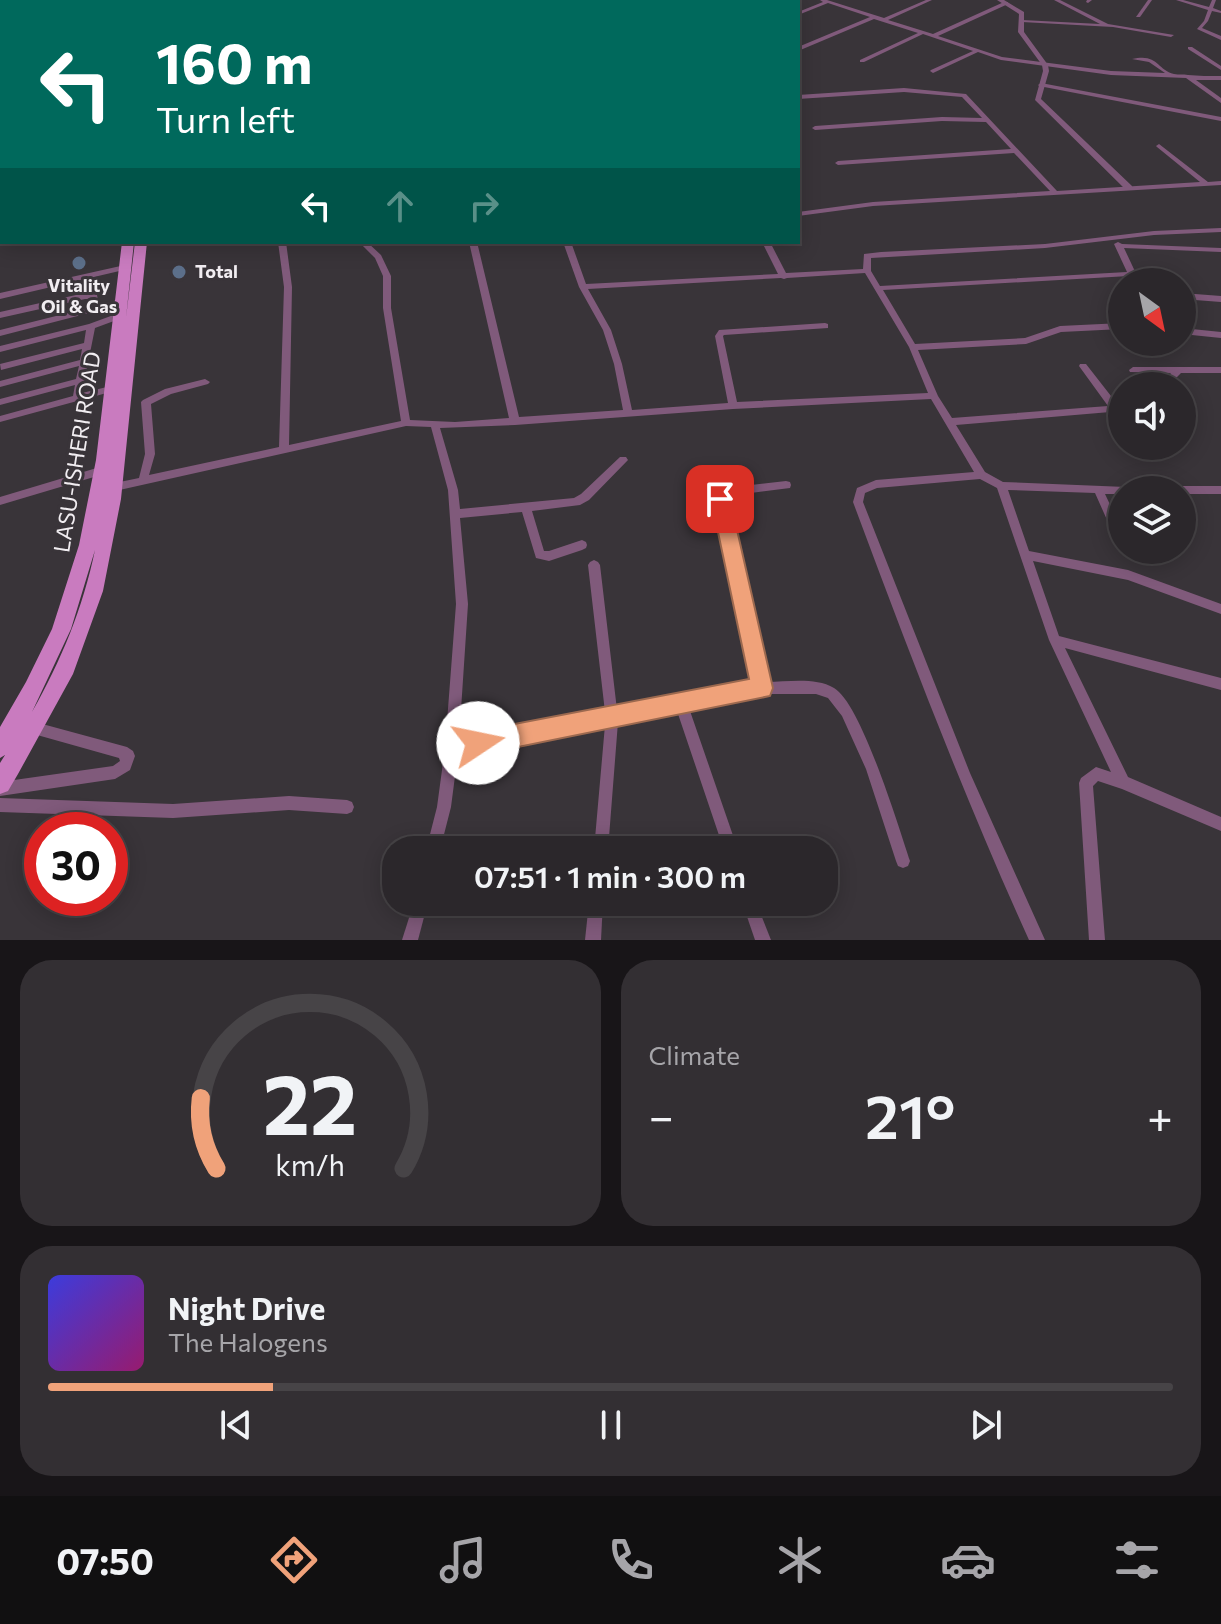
<!DOCTYPE html>
<html lang="en">
<head>
<meta charset="utf-8">
<style>
  :root { --surface:#2b272b; --page:#332f33; --text:#f1f3f6; --muted:#a6a5a9; --line:#474447; --accent:#f0a27a }
  body { margin:0; font-family:Commissioner,sans-serif; background:var(--page); color:var(--text); height:100vh; display:flex; flex-direction:column; font-size:30px; white-space:nowrap }
  * { box-sizing:border-box; margin:0 }
  p { font-size:26px; color:var(--muted) }
  .icon { flex:none; width:44px; height:44px; fill:none; stroke:currentColor; stroke-width:2; stroke-linecap:round; stroke-linejoin:round }
  .map { position:relative; height:940px; overflow:hidden }
  .sheet { display:flex; flex-direction:column; gap:20px; padding:20px; background:#181518; flex:1 }
  .sheet>* { flex:none }
  .guide { position:absolute; left:0px; top:0px; width:800px; height:244px; box-shadow:0 4px 20px #0003,0 0 0 2px var(--line); background:#00695c; color:#fff; overflow:hidden }
  .needle { width:52px; rotate:147deg }
  .fabs { position:absolute; left:1108px; top:268px; display:grid; gap:16px }
  .fabs a { display:grid; place-items:center; width:88px; height:88px; border-radius:50%; background:var(--surface); box-shadow:0 4px 20px #0003,0 0 0 2px var(--line); font-size:40px }
  .speed { position:absolute; left:24px; top:812px; display:flex; gap:16px; font-size:40px; font-weight:700; text-align:center }
  .speed>* { display:grid; place-content:center; width:104px; height:104px; border-radius:50%; background:var(--surface); box-shadow:0 4px 20px #0003,0 0 0 2px var(--line); line-height:1 }
  .speed .limit { border:12px solid #d22; background:#fff; color:#111 }
  .pin { position:absolute; display:grid; place-items:center; width:68px; height:68px; color:#fff; margin:-34px; border-radius:16px; box-shadow:0 4px 12px #0006 }
  .me { position:absolute; width:88px; margin:-44px; rotate:79deg; stroke-linejoin:round; filter:drop-shadow(0 0 6px #0008) }
  .turn { display:flex; align-items:center; gap:28px; height:168px; padding:0 24px; font-size:36px }
  .turn .icon { width:104px; height:104px; stroke-width:2.5 }
  .turn b { display:block; font-size:56px; line-height:68px }
  .lanes { display:flex; align-items:center; height:76px; padding:0 24px; background:#0003; justify-content:center; gap:40px; direction:ltr }
  .lanes .off { opacity:.35 }
  .big { font-size:60px; font-weight:600; line-height:1.1 }
  .sheet .card { flex:1; display:flex; flex-direction:column; justify-content:center; gap:12px; min-width:0; padding:0 28px; border-radius:32px; background:var(--page) }
  .sheet .dial { align-items:center; gap:0 }
  .dial svg { height:208px; overflow:visible; fill:none; stroke:var(--line); stroke-width:7; stroke-linecap:round; text-anchor:middle }
  .dial text { fill:var(--text); stroke:none }
  .song { display:flex; align-items:center; gap:24px }
  .cover { width:96px; height:96px; border-radius:12px; background:linear-gradient(135deg,hsl(240 70% 55%),hsl(320 70% 35%)) }
  .played { height:8px; border-radius:4px; background:linear-gradient(90deg,var(--accent) 20%,var(--line) 20%) }
  .keys { display:flex; justify-content:space-around; direction:ltr }
  .heat { display:flex; justify-content:space-between; align-items:center; font-size:44px; direction:ltr }
  .sheet .tiles { flex:1; display:grid; gap:20px; grid-template-columns:1fr 1fr }
  .card:last-child { grid-column:span 2 }
  .trip { position:absolute; left:382px; top:836px; width:456px; height:80px; border-radius:32px; background:var(--surface); box-shadow:0 4px 20px #0003,0 0 0 2px var(--line); font-weight:600; line-height:80px; text-align:center }
  .tabs { display:flex; height:128px; justify-content:space-around; align-items:center; background:#111011; color:var(--muted) }
  .tabs .icon { width:56px; height:56px }
  .tabs .current { color:var(--accent) }
  .tabs b { font-size:36px; color:var(--text) }
  .map>svg:first-child { display:block }
  .lines { fill:none; stroke-linecap:round; stroke-linejoin:round }
  .minor { fill:#805a7b; fill-rule:evenodd }
  .tertiary { fill:#805a7b; fill-rule:evenodd }
  .primary { fill:#c97bbf; fill-rule:evenodd }
  .route { fill:#f0a27a; stroke:#9c694f; stroke-width:2 }
  .service-dot { fill:#5c6f8a; stroke:#393439; stroke-width:3 }
  .labels { text-anchor:middle; stroke-width:6; stroke-linejoin:round; paint-order:stroke }
  .far-poi-label { font-size:18px; font-weight:bold; fill:#f1edf1; stroke:#393439; text-anchor:start }
  .street-label { font-size:22px; fill:#f1edf1; stroke:#393439 }
</style>
</head>
<body>
<div class="map">
<svg width="1221" height="940" viewBox="0 0 1221 940">
  <rect width="100%" height="100%" fill="#393439"/>
  <g class="lines">
    <g class="minor">
      <rect x="23" y="0" width="4" height="2"/>
      <rect x="262" y="0" width="4" height="2"/>
      <path d="M318 0H324L321 2H315Z"/>
      <path d="M435 0H440L441 2H436Z"/>
      <path d="M496 0H508L502 2H490Z"/>
      <path d="M666 0H674L666 2Z"/>
      <path d="M746 0H753L756 2H749Z"/>
      <path d="M820 0H827L884 18 926 0H932L888 20 933 34 1004 2H1008V4L938 36 1002 57 1111 71 1165 73 1149 62 1132 59C1158 53 1156 69 1174 74 1179 75 1183 74 1188 75 1198 76 1210 76 1221 76V80H1196L1221 98V103L1186 78 1111 75 1001 60 978 52 933 73 930 71 931 70 973 51 923 34 864 62H860V60L918 33 874 19 798 51V47L870 17 828 3 798 15V12L823 2Z"/>
      <path d="M1054 0H1060L1108 24 1174 35 1171 37 1113 27 1022 22 1020 21 1022 20 1100 24Z"/>
      <path d="M1087 0H1092L1088 3 1086 2Z"/>
      <path d="M1148 0H1152L1140 17H1136Z"/>
      <path d="M1176 0H1183L1209 7 1212 0H1216L1213 8 1221 11V13L1212 11 1208 21 1202 28 1221 36V40L1197 29 1204 21 1208 10Z"/>
      <path d="M1188 47H1192L1221 66V70L1188 49Z"/>
      <rect x="0" y="66" width="2" height="4"/>
      <path d="M1041 83 1221 117V121L1039 86 1038 85Z"/>
      <path d="M904 88 966 94 1057 191 1200 182 1157 147 1156 146 1159 144 1208 182 1221 181V185L873 206 798 216V212L873 202 1050 191 1014 153 838 165 835 163 838 161 1011 149 986 122 942 121 815 130 812 128 815 126 942 117 982 118 962 97 904 92 798 99V95Z"/>
      <path d="M1221 228V232L1154 235 1045 248 871 258V271L880 286 1127 272 1114 244 1118 242 1122 244 1221 248V252L1124 248 1140 282H1132L1129 276 883 290 915 344 1025 338 1060 326 1122 323V329L1061 332 1026 344 918 350 938 396 952 418 1108 406 1079 366 1080 364H1086L1118 405H1122V411L956 425 985 472 1003 482 1126 487 1127 490H1122V494H1105L1122 530V541L1116 540 1095 493 1008 490 1029 551 1128 570 1221 604V614L1128 580 1033 561 1059 636 1221 678V690L1065 648 1128 777 1221 817V831L1122 789 1098 781 1093 786 1105 940H1089L1079 783 1081 778 1096 767 1111 772 1049 640 997 488 980 479 877 488 865 493 863 502 970 773 1045 940H1029C964 797 908 650 853 502L857 488 876 480 974 472 931 399 733 409 515 425 440 428 458 490 460 509 574 498 581 494 620 457H626L628 460 589 500 580 505 532 511 544 551H549L582 540 586 542 587 545 586 548 582 550 549 561 536 558 522 512 460 518 468 604 459 740 605 712 588 565 590 562 594 560 598 562 600 565 617 710 755 683 715 499 721 489 725 488 786 481 790 482 791 485 790 488 728 496 725 500 767 682C788 682 815 677 834 688 861 703 899 828 910 861L908 866 903 868 898 866 896 861 866 769 842 716 828 698 816 694H762L689 708 738 850H724L677 711 618 722 608 850H594L605 725 458 753 451 807 440 850H426L437 807 445 748 456 604 448 490 431 427 406 426 115 491 111 490 110 487 111 484 115 483 139 478 145 454 141 402 143 400 165 389 205 379 210 382 208 384 171 394 151 404 155 454 149 475 279 447 284 287 278 242H286L292 287 289 445 401 421 383 308V276L375 258 359 242H367L381 255 391 276V308L410 420 455 422 509 418 469 242H477L519 417 623 410 614 364 603 330 579 287 563 242H571L586 284 778 274 762 242H770L786 273 863 269 864 254 881 252 1045 244 1154 231ZM865 273 909 347 928 393 737 402 723 336 724 335 828 328V324L825 323 719 330 715 336 728 403 632 410 622 364 611 330 588 289 781 278 784 279 787 278Z"/>
      <path d="M125 265 129 267 128 269 0 299V293Z"/>
      <path d="M85 293 97 295 99 305 121 299 125 302 124 304 0 336V330L92 307 90 299H85L0 318V312Z"/>
      <path d="M1182 293 1221 296V302L1182 299Z"/>
      <path d="M119 313 122 314V318L95 328 82 393 111 386 116 389 114 391 0 422V416L73 396 75 385 0 405V399L76 379 79 366 0 387V381L80 360 82 349 1 370 0 364 84 343 86 330 0 352V346L89 324Z"/>
      <path d="M1182 328 1221 332V338L1182 334Z"/>
      <path d="M1133 367H1221V373H1181L1169 385 1152 386 1154 384 1163 381 1171 373 1130 372 1129 370Z"/>
      <path d="M1182 405 1189 406 1191 408 1189 410 1182 411Z"/>
      <path d="M100 467 104 468 105 471 104 474 0 505V497Z"/>
      <path d="M1176 486H1221V494H1182V490H1171L1172 487Z"/>
      <path d="M35 722 127 747 133 751 135 756 130 770 115 779 0 796V782L113 766 120 761 119 758 30 733 29 728 30 723Z"/>
      <path d="M289 796 347 800 352 802 354 807 352 812 347 814 289 810 173 818 0 812V798L173 804Z"/>
      <path d="M414 902H428L418 940H402Z"/>
      <path d="M589 902H603L601 940H585Z"/>
      <path d="M742 902H756L771 940H755Z"/>
    </g>
    <path class="tertiary" d="M997 0H1004L1024 12V32L1048 65 1049 71 1041 99 1132 186V190H1126L1035 100 1043 71 1042 65 1018 32 1019 14Z"/>
    <g class="primary">
      <rect x="164" y="0" width="8" height="2"/>
      <path d="M122 242H134L126 318 135 242H147L121 499 103 591 73 674 18 774 8 791 0 794V763L5 755 0 758V727L26 682 52 629 79 545 96 460ZM95 550C83 608 61 661 32 712L71 629Z"/>
    </g>
  </g>
  <path class="route" d="M720 491 727 493 730 499 773 688 770 696 478 755 470 751 466 743 470 734 478 731 749 679 711 499 714 493Z"/>
  <g class="service-dot">
    <circle cx="79" cy="263" r="8"/>
    <circle cx="179" cy="272" r="8"/>
  </g>
  <g class="labels">
    <g class="far-poi-label">
      <text x="195" y="278">Total</text>
      <text x="79" y="292" text-anchor="middle">Vitality<tspan x="79" dy="21">Oil &amp; Gas</tspan></text>
    </g>
    <g class="street-label">
      <text transform="translate(77 452) rotate(-81)" y="8">LASU-ISHERI ROAD</text>
    </g>
  </g>
</svg>
<div class="fabs">
<a><svg class="needle" viewBox="-14 -14 28 28"><path d="M0-13l5 13h-10z" fill="#e53935"/><path d="M0 13l5-13h-10z" fill="#a6a5a9"/></svg></a>
<a><svg class="icon" aria-label="sound" viewBox="0 0 24 24"><path d="M4 9h4l5-4v14l-5-4H4zM17 9q2 3 0 6"/></svg></a>
<a><svg class="icon" aria-label="layers" viewBox="0 0 24 24"><path d="M12 4l9 5-9 5-9-5zM3 14l9 5 9-5"/></svg></a>
</div>
<div class="speed"><div class="limit">30</div></div>
<div class="pin" style="left:720px;top:499px;background:#d93025"><svg class="icon" aria-label="arrive" viewBox="0 0 24 24"><path d="M6 21V4h12l-3 4 3 4H6"/></svg></div>
<svg class="me" style="left:478px;top:743px" viewBox="-20 -20 40 40"><circle r="19" fill="#fff"/><path d="M0-13L10 11 0 6-10 11z" fill="#f0a27a"/></svg>
<div class="trip">07:51 · 1 min · 300 m</div>
<div class="guide">
<div class="turn"><svg class="icon" aria-label="left" viewBox="0 0 24 24"><path d="M17 20v-9H6M10 6l-5 5 5 5"/></svg><div><b>160 m</b>Turn left</div></div>
<div class="lanes"><svg class="icon" aria-label="left" viewBox="0 0 24 24"><path d="M17 20v-9H6M10 6l-5 5 5 5"/></svg><svg class="icon off" aria-label="ahead" viewBox="0 0 24 24"><path d="M12 20V5M6 11l6-6 6 6"/></svg><svg class="icon off" aria-label="right" viewBox="0 0 24 24"><path d="M7 20v-9h11M14 6l5 5-5 5"/></svg></div>
</div>
</div>
<section class="sheet">
<div class="tiles">
<div class="card dial"><svg viewBox="0 0 100 80">
<path d="M14 69A42 42 0 1 1 86 69"/>
<path d="M14 69A42 42 0 0 1 8 42" stroke="#f0a27a"/>
<text x="50" y="56" font-size="32" font-weight="700">22</text>
<text x="50" y="72" font-size="11">km/h</text>
</svg></div>
<div class="card"><p>Climate</p>
<div class="heat"><a>−</a><b class="big">21°</b><a>+</a></div>
</div>
<div class="card">
<div class="song"><i class="cover"></i><div><b>Night Drive</b><p>The Halogens</p></div></div>
<div class="played"></div>
<div class="keys"><svg class="icon" aria-label="previous" viewBox="0 0 24 24"><path d="M18 5L8 12l10 7zM5 5v14"/></svg><svg class="icon" aria-label="pause" viewBox="0 0 24 24"><path d="M8 5v14M16 5v14"/></svg><svg class="icon" aria-label="next" viewBox="0 0 24 24"><path d="M6 5l10 7-10 7zM19 5v14"/></svg></div>
</div>
</div>
</section>
<nav class="tabs">
<b>07:50</b>
<svg class="icon current" aria-label="directions" viewBox="0 0 24 24"><path d="M12 3l9 9-9 9-9-9zM9 14v-3h6M13 9l2 2-2 2"/></svg>
<svg class="icon" aria-label="music" viewBox="0 0 24 24"><path d="M9 18V5l10-2v13"/><circle cx="6" cy="18" r="3"/><circle cx="16" cy="16" r="3"/></svg>
<svg class="icon" aria-label="phone" viewBox="0 0 24 24"><path d="M5 4h4l2 5-3 2q2 4 5 5l2-3 5 2v4C11 20 4 13 5 4z"/></svg>
<svg class="icon" aria-label="climate" viewBox="0 0 24 24"><path d="M12 3v18M4 7l16 10M4 17L20 7"/></svg>
<svg class="icon" aria-label="car" viewBox="0 0 24 24"><path d="M5 17H2v-5l4-1 3-4h7l3 4 3 1v5h-3M9 17h6M6 11h13"/><circle cx="7" cy="17" r="2"/><circle cx="17" cy="17" r="2"/></svg>
<svg class="icon" aria-label="filters" viewBox="0 0 24 24"><path d="M4 7h16M4 17h16"/><circle cx="9" cy="7" r="2"/><circle cx="15" cy="17" r="2"/></svg>
</nav>
</body>
</html>
